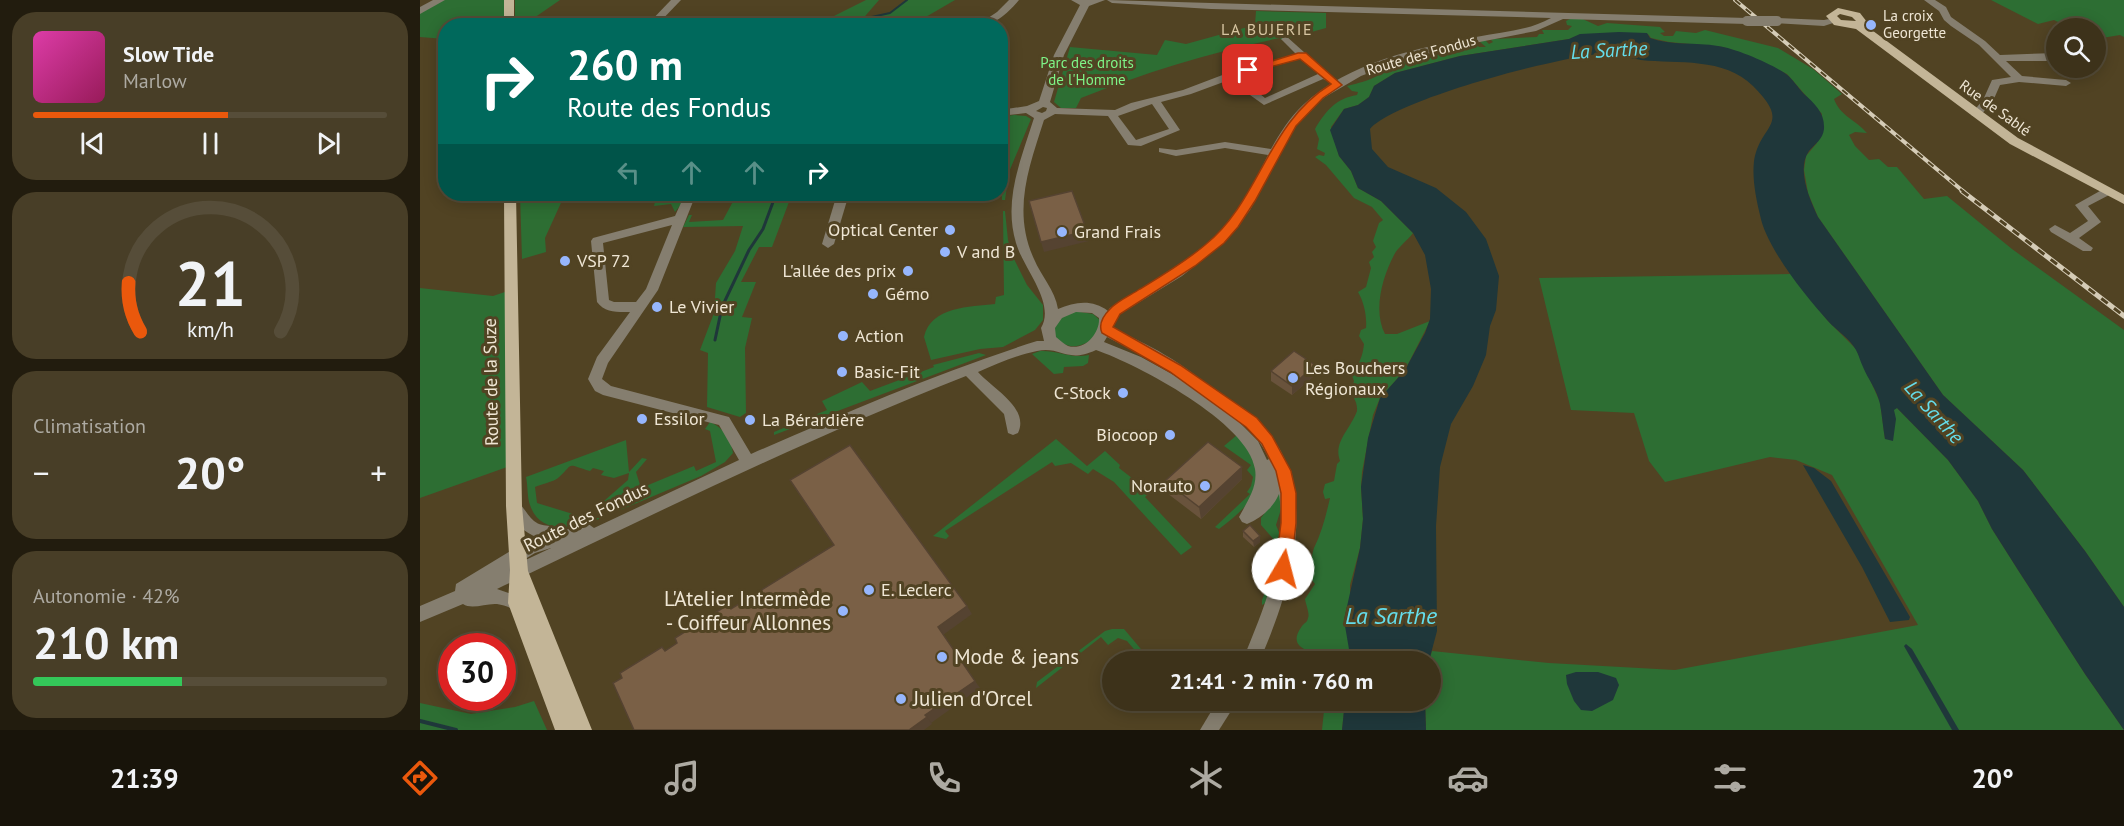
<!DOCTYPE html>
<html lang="fr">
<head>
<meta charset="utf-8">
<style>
  :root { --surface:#3d321a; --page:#483e27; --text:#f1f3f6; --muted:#adaaa2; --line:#564d39; --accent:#ea580c }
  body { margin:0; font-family:"PT Sans",sans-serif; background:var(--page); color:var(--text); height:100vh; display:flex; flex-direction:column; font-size:22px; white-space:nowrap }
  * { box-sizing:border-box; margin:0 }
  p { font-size:20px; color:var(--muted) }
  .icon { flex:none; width:33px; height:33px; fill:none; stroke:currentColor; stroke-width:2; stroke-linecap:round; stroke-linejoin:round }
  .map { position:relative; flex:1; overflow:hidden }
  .sheet { display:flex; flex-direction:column; gap:12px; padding:12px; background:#221c0e; width:420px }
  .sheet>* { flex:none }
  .top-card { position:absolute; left:18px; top:18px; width:570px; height:183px; border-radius:24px; box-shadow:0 3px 15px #0003,0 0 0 2px var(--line); background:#00695c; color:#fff; overflow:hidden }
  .buttons { position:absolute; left:1626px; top:18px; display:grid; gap:12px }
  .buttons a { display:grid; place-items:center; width:60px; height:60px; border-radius:50%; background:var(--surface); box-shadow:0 3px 15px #0003,0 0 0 2px var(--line); font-size:30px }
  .speed { position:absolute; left:18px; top:633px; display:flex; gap:12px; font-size:30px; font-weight:700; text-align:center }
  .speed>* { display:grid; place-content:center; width:78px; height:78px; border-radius:50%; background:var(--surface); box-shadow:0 3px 15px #0003,0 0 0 2px var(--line); line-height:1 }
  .speed .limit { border:9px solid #d22; background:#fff; color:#111 }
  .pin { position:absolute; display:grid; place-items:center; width:51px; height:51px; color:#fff; margin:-26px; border-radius:12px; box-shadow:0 3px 9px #0006 }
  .me { position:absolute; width:66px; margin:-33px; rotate:8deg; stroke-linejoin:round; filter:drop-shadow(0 0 4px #0008) }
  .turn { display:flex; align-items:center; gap:21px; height:126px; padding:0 30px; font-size:27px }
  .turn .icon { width:78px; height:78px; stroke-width:2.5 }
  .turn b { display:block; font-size:42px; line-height:51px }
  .lanes { display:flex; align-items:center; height:57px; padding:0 30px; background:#0003; justify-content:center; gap:30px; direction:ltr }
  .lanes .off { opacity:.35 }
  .big { font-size:45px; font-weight:700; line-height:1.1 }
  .sheet .widget { flex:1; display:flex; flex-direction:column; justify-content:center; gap:9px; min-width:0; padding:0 21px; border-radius:24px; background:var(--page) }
  .sheet .dial { align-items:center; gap:0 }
  .dial svg { height:156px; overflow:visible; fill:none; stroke:var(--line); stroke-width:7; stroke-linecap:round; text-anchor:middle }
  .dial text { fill:var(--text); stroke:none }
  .song { display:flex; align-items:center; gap:18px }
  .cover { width:72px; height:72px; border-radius:9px; background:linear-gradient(135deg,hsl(320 70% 55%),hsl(330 70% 35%)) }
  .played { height:6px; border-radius:3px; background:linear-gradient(90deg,var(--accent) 55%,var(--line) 55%) }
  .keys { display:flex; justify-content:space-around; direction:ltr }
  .heat { display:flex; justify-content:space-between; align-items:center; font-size:33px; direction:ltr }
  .charge { height:9px; border-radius:4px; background:linear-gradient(90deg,#34c759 42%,var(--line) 0) }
  .trip { position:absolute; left:682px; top:651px; width:339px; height:60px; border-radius:30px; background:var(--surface); box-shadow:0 3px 15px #0003,0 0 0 2px var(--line); font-weight:700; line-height:60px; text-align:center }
  .menu { display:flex; height:96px; justify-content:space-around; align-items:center; background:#18140a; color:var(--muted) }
  .menu .icon { width:42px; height:42px }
  .menu .active { color:var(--accent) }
  .menu b { font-size:27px; color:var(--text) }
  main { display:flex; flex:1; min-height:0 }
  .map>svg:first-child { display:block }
  .green { fill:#2d6e33 }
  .water { fill:#1f373a }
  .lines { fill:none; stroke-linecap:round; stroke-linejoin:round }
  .stream-far2 { stroke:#1f373a; stroke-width:2 }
  .stream-far1 { stroke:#1f373a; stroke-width:3 }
  .stream { stroke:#1f373a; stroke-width:4 }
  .minor { fill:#857e6f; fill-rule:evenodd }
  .major { fill:#c3b597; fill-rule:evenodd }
  .rail-far1-casing { stroke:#d5ccb7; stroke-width:4 }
  .rail-casing { stroke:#d5ccb7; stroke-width:5 }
  .rail-far1 { stroke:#514323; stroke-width:2; stroke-dasharray:7; stroke-linecap:butt }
  .rail { stroke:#514323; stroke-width:3; stroke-dasharray:8; stroke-linecap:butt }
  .minor-bridge { stroke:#857e6f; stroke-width:10 }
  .wall { fill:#69533c }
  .shaded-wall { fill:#554331 }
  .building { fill:#7a6046; stroke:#554331; stroke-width:1.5 }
  .route { fill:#ea580c; stroke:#983908; stroke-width:1.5 }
  .poi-dot { fill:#96b6fd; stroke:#514323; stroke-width:2 }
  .labels { text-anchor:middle; stroke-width:6; stroke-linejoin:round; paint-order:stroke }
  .far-poi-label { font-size:15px; fill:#efe6d4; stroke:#514323; text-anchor:start }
  .far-street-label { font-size:15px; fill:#efe6d4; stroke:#514323 }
  .far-park-label { font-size:15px; fill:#7ef487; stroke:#514323 }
  .far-neighbourhood-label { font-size:16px; letter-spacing:1.5px; fill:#d6c5a1; stroke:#514323 }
  .poi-label { font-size:18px; fill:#efe6d4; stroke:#514323; text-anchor:start }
  .street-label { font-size:18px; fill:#efe6d4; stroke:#514323 }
  .water-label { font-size:20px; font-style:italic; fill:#64ddeb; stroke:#514323 }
  .near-poi-label { font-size:21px; fill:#efe6d4; stroke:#514323; text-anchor:start }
  .near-water-label { font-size:24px; font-style:italic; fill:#64ddeb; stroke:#514323 }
</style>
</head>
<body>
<main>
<section class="sheet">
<div class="widget">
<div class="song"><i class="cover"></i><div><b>Slow Tide</b><p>Marlow</p></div></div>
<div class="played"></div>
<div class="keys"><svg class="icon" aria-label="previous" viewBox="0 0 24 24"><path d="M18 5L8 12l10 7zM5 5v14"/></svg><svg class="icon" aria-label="pause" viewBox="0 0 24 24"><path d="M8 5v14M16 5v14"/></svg><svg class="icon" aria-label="next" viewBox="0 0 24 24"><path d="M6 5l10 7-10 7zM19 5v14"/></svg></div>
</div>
<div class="widget dial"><svg viewBox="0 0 100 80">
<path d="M14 69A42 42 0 1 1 86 69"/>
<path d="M14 69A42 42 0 0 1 8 44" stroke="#ea580c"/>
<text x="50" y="56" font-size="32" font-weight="700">21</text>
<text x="50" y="72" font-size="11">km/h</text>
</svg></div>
<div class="widget"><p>Climatisation</p>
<div class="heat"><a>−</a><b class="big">20°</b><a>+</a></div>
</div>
<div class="widget"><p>Autonomie · 42%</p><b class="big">210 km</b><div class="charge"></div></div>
</section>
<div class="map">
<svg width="1704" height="730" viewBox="0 0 1704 730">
  <rect width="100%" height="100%" fill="#514323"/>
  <g class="green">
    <path d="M22 0H89V25L26 26 25 39 0 37V12Z"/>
    <path d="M95 0H140L111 20V25L95 26Z"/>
    <path d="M446 0H459L440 22 447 18 470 13 487 0H535L492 25 394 26Z"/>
    <path d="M1571 0H1704V37L1700 35 1676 39V28H1650L1634 20 1618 24Z"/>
    <path d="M836 11 906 13V28L862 40 860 38C792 52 726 72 661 98L656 108H641L634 102 650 47 737 55 745 40 766 44 835 25Z"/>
    <path d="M1156 16 1178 26 1187 23 1240 27 1245 32 1240 33 1244 36H1253L1256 31 1276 33 1285 30 1358 48 1393 69 1422 94 1414 99C1420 116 1436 120 1447 133L1435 132 1429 135 1435 146 1449 160 1459 159 1468 167H1477L1504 199 1527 196 1592 249 1704 330V607L1665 551 1603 470 1523 395 1398 217 1388 193 1384 170 1386 156 1397 143 1402 114 1367 74 1329 56 1303 47 1249 42 1231 38 1228 34H1161L1149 39 1040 56 975 73 954 86 949 97 938 105 924 109 911 127 919 156 931 171 938 188 961 201 993 233C987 241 978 247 974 255 962 278 953 311 965 334H977L1010 321 985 370 960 398 953 415 942 472 941 487 943 519 940 548 930 585 931 661H898L899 654C884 650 868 645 882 626 885 622 887 623 888 618 890 614 886 605 885 599L895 584 888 575 887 570C893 562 891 556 894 548 902 532 906 515 910 498L905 499 903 492 905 484 914 481 917 464 920 461C913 442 930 430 937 411 938 398 928 397 934 381L931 373C939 366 943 355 944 344L939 336 941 330 946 328C947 316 944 302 938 292L946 287 951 268 949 262 954 257 952 252 956 247 953 241 959 223 963 220 952 207 934 198 906 165 895 157 899 155 904 156 905 153 897 149 899 139 895 129C905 112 916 98 937 95L938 92 932 91 927 86C943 82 961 78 971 64L977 66 978 65 976 63C985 58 992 60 1000 60L997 56 1003 60C1014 58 1023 50 1034 50L1032 48 1054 42 1059 47H1066L1060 42 1065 40 1069 44 1073 42 1071 40 1074 39 1117 37 1119 34H1124L1122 30H1148L1152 26 1147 25 1146 21Z"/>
    <path d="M594 115 606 116 611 119 589 172 585 200H582L581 161 588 159V123L581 124V117Z"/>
    <path d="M100 194H145L125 238 126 252 102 259Z"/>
    <path d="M237 194H264L262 203 255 212 251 204 234 206Z"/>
    <path d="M317 194H372L352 247H339L321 282H336L322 317 332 318 325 348 326 413 320 417 287 407 288 353 280 350 294 313 296 283 315 251 323 226 263 227 269 215H272L269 222 303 220Z"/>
    <path d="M583 211H585L588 240 592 255 607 285 623 305V320L615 330 583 347 560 349 511 360 504 337C511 306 550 307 575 304L576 297 584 295Z"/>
    <path d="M1371 274 1407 320 1436 349 1460 402 1465 439 1474 409 1477 408 1528 460 1558 501 1572 529 1598 570 1665 674 1704 730H1006L1005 701 1011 700 1009 661 1012 651 1129 663 1255 670 1498 625 1412 475 1376 460 1350 457 1245 482 1229 461 1214 413 1151 410 1119 278Z"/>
    <path d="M0 288 73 296 91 290 93 465 0 498Z"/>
    <path d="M654 311 673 314 681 321 679 336C661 346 651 353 634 336 634 321 641 317 654 311Z"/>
    <path d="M620 351C637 350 651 359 669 355L668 363 663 366 644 367 643 373 634 374 612 354Z"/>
    <path d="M559 353 566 355 354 435V432L407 410 402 401 442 382 450 391 514 367 513 365Z"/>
    <path d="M290 422C304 428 311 439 313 453L305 462 281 476 198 511 184 501 208 480 209 473 194 478 181 475 184 471 173 468 170 471C144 463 155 463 138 478 133 482 121 484 115 487L117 503 166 518H182C158 526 121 538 110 505 107 497 108 486 106 477L206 440 209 472 222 458 227 459 216 472 221 488 274 466 276 471 296 462 290 431 285 429Z"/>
    <path d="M817 435C858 474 836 502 799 529L795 527 830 494 827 492 831 486 833 477 827 470 831 465 804 446Z"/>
    <path d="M636 439 667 466 685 451 700 465 699 468 730 492 725 497 772 547 761 555 694 482 673 469 668 474 651 463 635 466 632 462 525 531 529 536 526 539 513 536Z"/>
    <path d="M860 492 862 506 856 525 862 540 847 602 842 605V600L849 582 857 543 841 525V518Z"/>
    <path d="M692 629H704L731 661H724L707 641 698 638 688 645 681 637 616 688 617 682 685 631Z"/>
    <path d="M114 701 127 730H0V703L51 714 95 707Z"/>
    <path d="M905 701H925L922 730H902Z"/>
  </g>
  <g class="water">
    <path d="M1199 32 1227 33 1230 38C1252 46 1275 42 1298 46 1315 48 1352 64 1366 74 1373 79 1378 88 1384 94 1395 104 1405 113 1404 129 1403 139 1395 144 1389 151 1376 169 1390 200 1398 217L1523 395 1603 470 1665 551 1704 607V730L1665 674 1598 570 1572 529 1558 501 1528 460 1477 408 1474 410 1476 419 1473 441 1465 439C1463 428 1462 415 1460 404 1457 390 1448 379 1443 367 1440 361 1439 355 1436 350 1430 339 1416 330 1408 321 1385 296 1346 247 1340 215 1336 198 1332 179 1334 161 1340 123 1373 126 1333 86 1304 57 1258 64 1221 60 1207 58 1196 53 1181 54 1138 57 977 99 950 129L952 149 968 167 1016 188 1046 212 1066 239 1079 276 1076 310 1070 326 1066 355 1053 386 1031 424 1020 467 1016 526 1017 631 1009 661H931L924 620 940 548 943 519 941 487 948 438 960 398 985 370 1005 333 1010 319 1011 289 1005 255 993 233 961 201 938 188 931 171 919 156 910 130 924 109 938 105 949 97 954 86 975 73 1040 56 1149 39 1160 34Z"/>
    <path d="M1383 465 1394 468 1411 481 1490 617 1489 620 1470 622 1442 567Z"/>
    <path d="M1486 644 1492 649 1539 730H1532L1484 646Z"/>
    <path d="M1156 672H1178L1196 678 1199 685 1193 700 1172 711 1161 710 1154 701 1147 684 1146 675Z"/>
    <path d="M925 701H1005L1006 730H922Z"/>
  </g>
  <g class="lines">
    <path class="stream-far2" d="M437 26 447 18 470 13 487 0"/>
    <path class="stream-far1" d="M295 340 302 307 329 250 343 229 356 194"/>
    <path class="stream" d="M0 721 36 730"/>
    <g class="minor">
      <path d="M13 0H25L0 14V7Z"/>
      <path d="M251 0H261L236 26H226Z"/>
      <path d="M589 0H599C587 14 574 26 556 26L577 12Z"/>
      <path d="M651 0H685L669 6 644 55 630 102 637 108 695 110 711 103 763 90 813 71 876 54 861 39 866 36 913 78 908 81 903 79 844 105 809 80 771 94 741 102 760 130 721 146 708 145 688 116 635 114 624 120C609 167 592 211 614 259 621 276 635 290 638 309 655 302 672 299 688 311L690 308C731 283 777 261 808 224 825 204 836 179 848 155L805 148 756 156 739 152V148L756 150 805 142 851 149C860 133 870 117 883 105 929 62 997 48 1056 37 1081 32 1108 31 1131 18L791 9 692 3 687 0 1327 18 1332 21 1327 24 1143 19 1116 31 1039 46 980 61 941 76 905 97 889 110 877 124 830 210 805 242 762 276 700 314 692 327C709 337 728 344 745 355 765 366 782 381 801 394 813 402 825 408 835 418 905 482 872 588 839 662H822C844 608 868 553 859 494 853 508 841 518 827 524L822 522 819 517C827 502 838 487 835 469 829 423 717 364 676 350 646 364 642 346 617 351 597 355 577 364 558 372 572 388 610 408 598 433L593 435 588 433 584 414 546 376C386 439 232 515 77 589L103 598 105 603 103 608 97 611C90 608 85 605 77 604 66 603 52 610 43 604L0 622V606L35 591 36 584 105 542 118 538C103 532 95 523 87 508L90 503C102 499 105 514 114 521 124 529 136 523 145 530L167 523 174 528 319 460 299 425 183 395 175 391 168 379 177 357 210 312C197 312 185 313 177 302L171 241 173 238 255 216 265 194H276L238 290 188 363 182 379 191 386 309 417 331 454C425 413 519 372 617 341H624L621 328C636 303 603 268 596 243 583 200 601 159 614 118L606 113 580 116V110L607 106 619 101 634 55 660 5ZM881 58 898 74 845 98 817 76ZM732 104 749 129 716 140 698 116ZM623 107 627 108 626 111 622 113 616 111ZM252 225 226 289 216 302H194L189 300 183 243ZM656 312 672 313 679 318C680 333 665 351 648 346 644 344 640 340 636 337L635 328 642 318ZM687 337 730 359 761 379 721 357 684 342ZM813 416C828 427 842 442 849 459L847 460 838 441ZM131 548 97 564 115 553Z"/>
      <path d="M1504 0H1515L1526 7 1531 17 1565 41 1580 55 1636 53V59L1628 61H1586L1602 76 1646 80 1651 83 1646 86 1599 82 1580 85 1573 101 1560 116H1552L1551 114 1563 100 1572 80 1591 77 1559 45 1531 26 1524 20 1519 11Z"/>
      <path d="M1357 18 1404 20 1414 18 1419 21 1404 26 1354 23V19Z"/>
      <path d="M1687 187 1693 191 1691 194 1668 206 1681 222 1659 238 1673 248 1671 251H1663L1631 232 1629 229 1635 225 1650 233 1668 221 1655 205Z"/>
      <path d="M417 194H429L414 244 408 248 402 244Z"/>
      <path d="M798 700H818L799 730H780Z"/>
    </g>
    <g class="major">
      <rect x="84" y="0" width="10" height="26"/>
      <path d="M1418 8 1440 13 1447 22 1445 25 1598 138 1704 195V204L1590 144 1436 29 1414 25 1406 16ZM1420 14 1432 17 1436 21 1421 20 1417 16Z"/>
      <path d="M84 194H96L102 506 108 571 172 730H135L88 603 90 570 86 506Z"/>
    </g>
    <defs>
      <path id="rail-far1" d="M1315 0 1544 192"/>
      <path id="rail" d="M1542 191 1704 316"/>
    </defs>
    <use href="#rail-far1" class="rail-far1-casing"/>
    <use href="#rail" class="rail-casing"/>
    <use href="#rail-far1" class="rail-far1"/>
    <use href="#rail" class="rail"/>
    <path class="minor-bridge" d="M1327 21H1357"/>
  </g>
  <g class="wall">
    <path d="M851 371 895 375 872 395 851 381Z"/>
    <path d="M822 479 781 519 747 493 745 481Z"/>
    <path d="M823 531 840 536V542L834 547 823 537Z"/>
  </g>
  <g class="shaded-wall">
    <path d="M667 231 669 241 624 252 621 242Z"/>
    <path d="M895 365V375L872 395V386Z"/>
    <path d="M822 467V479L781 519 779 507Z"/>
    <path d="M840 536V542L834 547 833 541Z"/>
    <path d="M547 606 552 614 523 635 518 627Z"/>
    <path d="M555 681 560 688 511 723 505 715Z"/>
    <path d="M507 717 512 724 504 730H489Z"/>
  </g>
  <g class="building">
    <path d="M652 191 667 231 621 242 609 201Z"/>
    <path d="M874 351 895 365 872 386 851 371Z"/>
    <path d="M788 442 822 467 779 507 745 481Z"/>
    <path d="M430 445 547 606 518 627 555 681 505 715 507 717 489 730H214L193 683 202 678 200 673 242 647 245 651 257 643 255 638 309 604 311 609 414 545 370 480Z"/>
    <path d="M830 525 840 536 833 541 823 531Z"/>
  </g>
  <path class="route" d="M878 53H886L922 85 903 98 876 126 835 201 818 227 804 243 775 266 700 314 693 327 760 365 837 418 852 436 871 471 876 493V523L871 569 868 574 863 577 857 574 855 569 861 523V493L856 471 842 444 826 427 750 372 682 333C678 324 683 316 690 309 697 301 711 295 720 289 743 275 765 262 785 245 841 200 846 124 911 84L880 59 828 73 823 70Z"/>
  <g class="poi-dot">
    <circle cx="1451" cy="25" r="6"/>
    <circle cx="530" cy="230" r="6"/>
    <circle cx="642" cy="232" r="6"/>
    <circle cx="525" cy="252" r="6"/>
    <circle cx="145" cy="261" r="6"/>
    <circle cx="488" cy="271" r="6"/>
    <circle cx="453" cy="294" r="6"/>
    <circle cx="237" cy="307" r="6"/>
    <circle cx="423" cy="336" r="6"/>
    <circle cx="422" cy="372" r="6"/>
    <circle cx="873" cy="378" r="6"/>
    <circle cx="703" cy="393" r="6"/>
    <circle cx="222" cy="419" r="6"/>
    <circle cx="330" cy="420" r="6"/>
    <circle cx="750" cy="435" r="6"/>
    <circle cx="785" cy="486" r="6"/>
    <circle cx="449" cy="590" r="6"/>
    <circle cx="423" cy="611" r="6"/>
    <circle cx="522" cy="657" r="6"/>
    <circle cx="481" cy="699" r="6"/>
  </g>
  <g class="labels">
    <g class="far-poi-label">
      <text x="1463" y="21">La croix<tspan x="1463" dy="17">Georgette</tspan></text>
    </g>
    <g class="far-street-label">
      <text transform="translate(1001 55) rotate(-16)" y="5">Route des Fondus</text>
      <text transform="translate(1575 108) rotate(36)" y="5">Rue de Sablé</text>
    </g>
    <g class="far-park-label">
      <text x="667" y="68">Parc des droits<tspan x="667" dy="17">de l'Homme</tspan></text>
    </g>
    <g class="far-neighbourhood-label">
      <text x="847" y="35">LA BUJERIE</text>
    </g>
    <g class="poi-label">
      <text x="518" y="236" text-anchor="end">Optical Center</text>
      <text x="654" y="238">Grand Frais</text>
      <text x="537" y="258">V and B</text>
      <text x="157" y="267">VSP 72</text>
      <text x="476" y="277" text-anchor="end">L'allée des prix</text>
      <text x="465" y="300">Gémo</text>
      <text x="249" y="313">Le Vivier</text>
      <text x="435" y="342">Action</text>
      <text x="885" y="374">Les Bouchers<tspan x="885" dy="21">Régionaux</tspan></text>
      <text x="434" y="378">Basic-Fit</text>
      <text x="691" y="399" text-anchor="end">C-Stock</text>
      <text x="234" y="425">Essilor</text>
      <text x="342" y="426">La Bérardière</text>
      <text x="738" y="441" text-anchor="end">Biocoop</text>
      <text x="773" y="492" text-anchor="end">Norauto</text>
      <text x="461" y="596">E. Leclerc</text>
    </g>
    <g class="street-label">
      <text transform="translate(71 382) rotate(-91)" y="6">Route de la Suze</text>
      <text transform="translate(166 517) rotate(-26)" y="6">Route des Fondus</text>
    </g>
    <g class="water-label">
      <text transform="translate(1189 50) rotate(-3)" y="7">La Sarthe</text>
      <text transform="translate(1514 412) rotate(48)" y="7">La Sarthe</text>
    </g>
    <g class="near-poi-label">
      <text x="411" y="606" text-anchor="end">L'Atelier Intermède<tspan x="411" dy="24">- Coiffeur Allonnes</tspan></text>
      <text x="534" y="664">Mode &amp; jeans</text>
      <text x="493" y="706">Julien d'Orcel</text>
    </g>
    <g class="near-water-label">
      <text x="971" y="624">La Sarthe</text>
    </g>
  </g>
</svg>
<div class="buttons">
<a><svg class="icon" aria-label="search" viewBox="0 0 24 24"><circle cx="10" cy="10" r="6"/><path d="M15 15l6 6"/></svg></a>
</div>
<div class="speed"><div class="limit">30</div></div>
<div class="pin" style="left:828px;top:70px;background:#d93025"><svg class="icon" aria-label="arrive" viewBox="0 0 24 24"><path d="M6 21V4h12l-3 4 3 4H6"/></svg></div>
<svg class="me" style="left:863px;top:569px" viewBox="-20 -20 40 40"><circle r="19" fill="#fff"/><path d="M0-13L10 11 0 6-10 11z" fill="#ea580c"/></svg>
<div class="trip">21:41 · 2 min · 760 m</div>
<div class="top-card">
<div class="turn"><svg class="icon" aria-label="right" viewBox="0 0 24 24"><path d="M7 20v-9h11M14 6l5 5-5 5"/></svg><div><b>260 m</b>Route des Fondus</div></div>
<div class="lanes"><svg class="icon off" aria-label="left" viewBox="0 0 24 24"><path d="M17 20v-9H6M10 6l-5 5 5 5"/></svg><svg class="icon off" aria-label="ahead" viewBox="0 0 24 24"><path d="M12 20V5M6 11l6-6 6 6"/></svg><svg class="icon off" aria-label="ahead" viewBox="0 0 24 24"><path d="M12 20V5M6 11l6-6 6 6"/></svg><svg class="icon" aria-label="right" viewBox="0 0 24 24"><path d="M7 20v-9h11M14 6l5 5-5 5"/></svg></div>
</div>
</div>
</main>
<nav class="menu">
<b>21:39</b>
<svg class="icon active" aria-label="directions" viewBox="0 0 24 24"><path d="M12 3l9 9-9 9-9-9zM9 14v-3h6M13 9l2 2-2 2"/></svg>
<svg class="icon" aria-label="music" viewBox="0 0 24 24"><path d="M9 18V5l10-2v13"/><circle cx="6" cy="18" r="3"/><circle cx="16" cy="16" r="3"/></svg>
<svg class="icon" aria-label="phone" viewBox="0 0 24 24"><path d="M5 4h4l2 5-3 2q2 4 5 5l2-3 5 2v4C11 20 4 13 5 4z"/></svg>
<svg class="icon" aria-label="climate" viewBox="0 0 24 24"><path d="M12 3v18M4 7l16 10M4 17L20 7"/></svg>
<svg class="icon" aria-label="car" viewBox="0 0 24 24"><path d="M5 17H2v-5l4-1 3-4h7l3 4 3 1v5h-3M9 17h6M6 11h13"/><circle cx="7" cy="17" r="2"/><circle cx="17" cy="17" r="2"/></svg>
<svg class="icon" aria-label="filters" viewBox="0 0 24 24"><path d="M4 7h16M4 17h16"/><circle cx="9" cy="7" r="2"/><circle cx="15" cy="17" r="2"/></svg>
<b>20°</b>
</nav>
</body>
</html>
